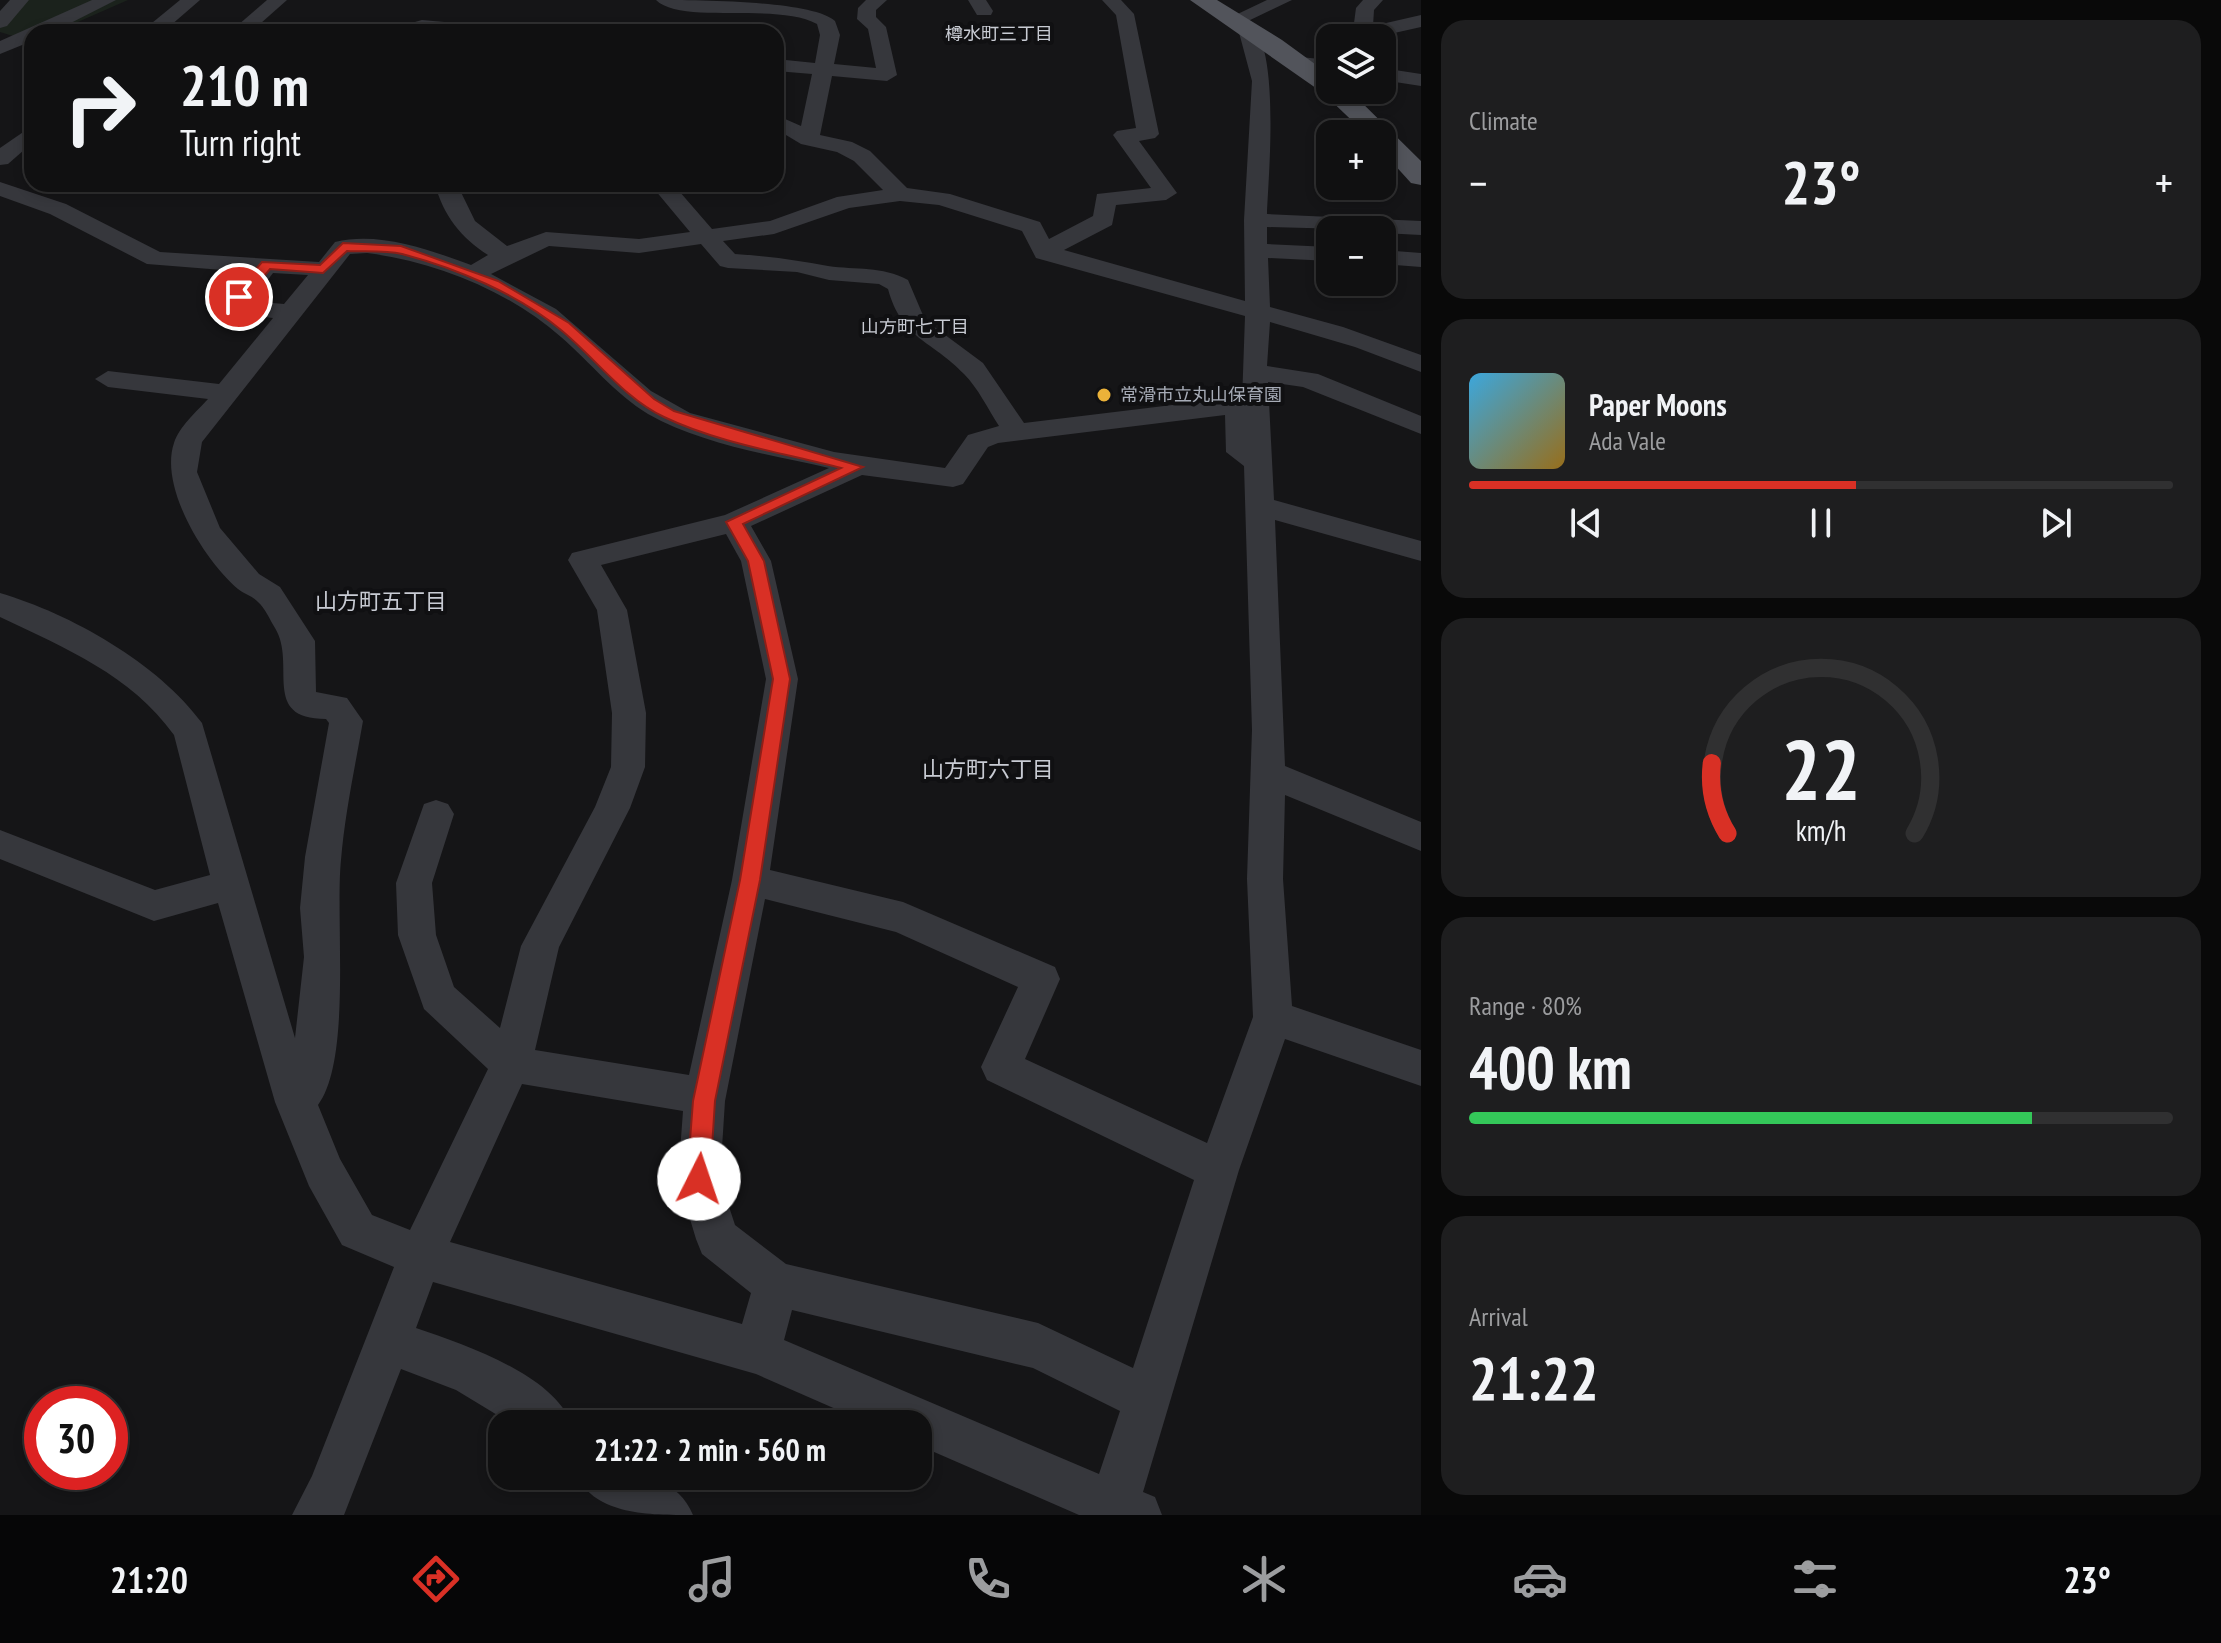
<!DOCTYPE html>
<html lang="en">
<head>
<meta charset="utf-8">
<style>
  :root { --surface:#101011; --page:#1e1e1f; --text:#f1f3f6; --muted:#9c9d9f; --line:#303031; --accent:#d93025 }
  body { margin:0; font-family:"PT Sans Narrow","Noto Sans JP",sans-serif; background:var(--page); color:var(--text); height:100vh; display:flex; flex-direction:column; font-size:30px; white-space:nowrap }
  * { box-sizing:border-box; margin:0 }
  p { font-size:26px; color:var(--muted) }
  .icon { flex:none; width:44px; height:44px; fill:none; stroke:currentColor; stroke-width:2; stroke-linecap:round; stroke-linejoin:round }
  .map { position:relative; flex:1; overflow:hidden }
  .panel { display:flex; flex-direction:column; gap:20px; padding:20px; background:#090909; width:800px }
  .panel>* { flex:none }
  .top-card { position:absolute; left:24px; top:24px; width:760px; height:168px; border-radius:24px; box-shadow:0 4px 12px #0003,0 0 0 2px var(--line); background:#101011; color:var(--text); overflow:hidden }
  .fabs { position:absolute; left:1316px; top:24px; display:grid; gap:16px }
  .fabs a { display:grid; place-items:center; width:80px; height:80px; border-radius:16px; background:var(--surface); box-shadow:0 4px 12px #0003,0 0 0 2px var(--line); font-size:40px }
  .speed { position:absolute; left:24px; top:1386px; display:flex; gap:16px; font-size:40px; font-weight:700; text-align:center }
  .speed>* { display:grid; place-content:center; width:104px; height:104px; border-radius:50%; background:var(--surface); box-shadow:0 4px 12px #0003,0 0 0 2px var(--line); line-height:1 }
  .speed .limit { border:12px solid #d22; background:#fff; color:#111 }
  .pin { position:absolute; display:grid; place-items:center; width:68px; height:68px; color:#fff; margin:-34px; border:4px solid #fff; border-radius:50%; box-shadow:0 2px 8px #0007 }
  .me { position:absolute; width:88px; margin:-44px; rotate:4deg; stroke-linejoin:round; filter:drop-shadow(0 0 6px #0008) }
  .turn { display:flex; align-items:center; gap:28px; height:168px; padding:0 24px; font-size:36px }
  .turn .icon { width:104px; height:104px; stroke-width:2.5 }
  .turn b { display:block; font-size:56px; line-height:68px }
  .big { font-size:60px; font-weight:700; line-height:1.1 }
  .panel .widget { flex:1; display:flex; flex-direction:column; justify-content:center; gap:12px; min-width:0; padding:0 28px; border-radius:24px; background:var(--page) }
  .panel .dial { align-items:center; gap:0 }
  .dial svg { height:208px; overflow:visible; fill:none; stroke:var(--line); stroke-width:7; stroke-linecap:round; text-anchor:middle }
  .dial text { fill:var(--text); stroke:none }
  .song { display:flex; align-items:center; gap:24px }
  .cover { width:96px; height:96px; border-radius:12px; background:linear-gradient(135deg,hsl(200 70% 55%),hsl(40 70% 35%)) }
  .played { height:8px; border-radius:4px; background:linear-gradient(90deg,var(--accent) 55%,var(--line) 55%) }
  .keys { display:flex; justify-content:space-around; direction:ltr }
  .heat { display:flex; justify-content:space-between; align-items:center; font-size:44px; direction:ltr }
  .charge { height:12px; border-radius:6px; background:linear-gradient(90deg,#34c759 80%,var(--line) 0) }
  .trip { position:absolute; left:488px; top:1410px; width:444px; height:80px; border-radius:24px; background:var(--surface); box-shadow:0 4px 12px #0003,0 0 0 2px var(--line); font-weight:700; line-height:80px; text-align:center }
  .tabs { display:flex; height:128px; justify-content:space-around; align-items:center; background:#060607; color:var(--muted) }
  .tabs .icon { width:56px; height:56px }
  .tabs .selected { color:var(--accent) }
  .tabs b { font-size:36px; color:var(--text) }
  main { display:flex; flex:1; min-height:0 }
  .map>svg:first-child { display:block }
  .green { fill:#1b221c }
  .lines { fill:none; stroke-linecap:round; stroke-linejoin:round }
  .minor { fill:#36373c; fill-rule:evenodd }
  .major { fill:#52545b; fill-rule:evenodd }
  .route { fill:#d93025; stroke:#8d1f18; stroke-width:2 }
  .poi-dot { fill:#ebb239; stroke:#101012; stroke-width:3 }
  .labels { text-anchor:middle; stroke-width:8; stroke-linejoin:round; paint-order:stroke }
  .far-neighbourhood-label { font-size:18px; fill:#c8cbd3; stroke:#101012 }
  .far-poi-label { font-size:18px; fill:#a7acb7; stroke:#101012; text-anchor:start }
  .neighbourhood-label { font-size:22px; fill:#c8cbd3; stroke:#101012 }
</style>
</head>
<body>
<main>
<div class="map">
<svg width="1421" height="1515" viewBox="0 0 1421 1515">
  <rect width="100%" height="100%" fill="#151517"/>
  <path class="green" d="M23 0H128L55 32H32V42L0 32V23Z"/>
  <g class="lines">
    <g class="minor">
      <path d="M10 0H29L7 26 0 28V11Z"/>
      <path d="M92 0H116L53 32H32V41L0 54V41Z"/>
      <path d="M180 0H200L163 32H141Z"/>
      <path d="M267 0H287L251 32H230Z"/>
      <path d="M656 0C693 0 813 0 835 21L840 35 834 64 876 68 868 29 857 19 858 8 866 0H887L876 10V17L886 27 897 75 887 81 832 76 820 135 852 142 870 151 907 188 950 194 1040 222 1049 239 1093 216 1097 194 1151 188 1113 135 1117 131 1136 128 1116 15 1102 0H1121L1134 14 1159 134 1155 138 1139 141 1177 193 1166 200 1116 205 1112 225 1064 250 1245 301 1244 220 1252 81 1237 25 1225 20 1267 0H1292L1246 22C1282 34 1268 181 1267 214L1421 221V235L1382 233V230L1267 227V244L1330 247V261L1268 258 1270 307 1343 327 1421 355V372L1355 347 1270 322 1267 366 1318 374 1421 416V434L1303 387 1268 382 1274 500 1421 541V561L1275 520 1285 766 1421 822V851L1285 795 1283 879 1292 1006 1421 1050V1086L1285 1039 1239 1170 1143 1492 1155 1497 1162 1515H1079L918 1445V1424H870L756 1374 433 1282 416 1328C465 1345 551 1373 572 1424H512L456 1390 401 1369 344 1515H292L312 1476 394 1267 342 1245 309 1186 275 1102 218 903 154 921 0 859V830L155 890 210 875 174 735C131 675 65 648 0 617V593C71 614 158 663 202 723L295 1038 304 957 300 908 305 857 329 723 326 719C260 719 297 664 275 628 270 620 265 608 258 602 253 596 244 594 238 589 204 560 159 487 174 443 179 427 197 411 208 399L108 387 95 379 108 371 219 384 273 318 241 314 229 307 227 297 248 272 147 264 50 214 0 196V182L66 204 160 252 319 262 335 242C379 231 430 250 471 265L488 255C461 238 443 215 435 184H457L475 221 507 246 546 232 639 239 690 232 650 184H673L712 229 770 221 837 197 883 190 854 161 837 152 801 144 776 129V115L801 126 812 74 776 71V59L815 63 820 35 817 24C777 2 681 25 656 0ZM900 201 939 205 1022 231 1036 258 1245 316 1242 402 1230 398 1024 423 983 363 925 320 908 280C882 266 856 270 828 266 797 260 767 256 735 254L723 241 774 234 849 208ZM701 244 720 266 728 268 797 272 829 280 879 284 888 289C902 340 932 340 964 374 978 388 988 409 999 426L968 435 945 468 834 452 690 413 651 391 556 309 491 274 549 246 639 253ZM367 253C436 262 509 291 561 337 590 362 615 394 648 414 701 444 770 455 829 468L725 515 572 553 568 560 597 610 612 713 611 767 595 807 521 946 500 1028 454 987 436 935 432 883 454 814 448 804 436 800 424 804 396 883 398 935 424 1009 488 1069 410 1230 372 1215 340 1159 318 1105C352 1059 335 920 341 860 345 813 355 767 363 721L347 698 316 692 315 641 280 587 259 574 220 528 197 472 202 442 350 254ZM273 273 308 275 284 304 252 301ZM1225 415 1226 452 1244 466 1252 730 1247 879 1253 1017 1207 1143 1025 1059 1060 979 1055 967 903 902 770 870 798 679 771 561 751 526 862 475 953 487 963 484 988 447 998 443ZM726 534 741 561 766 679 732 880 689 1075 535 1050 559 947 630 808 645 767 646 713 627 610 601 565ZM765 899 896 932 1018 987 981 1067 987 1080 1194 1180 1133 1368 1038 1323 786 1264 735 1225 720 1179 725 1101ZM522 1084 683 1111 678 1179 696 1239 702 1254 751 1293 742 1324 450 1242ZM792 1310 1033 1368 1120 1411 1099 1474 784 1340Z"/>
      <path d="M968 0H986L993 11 991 15H977Z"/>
      <path d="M1363 0H1383L1374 10 1373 26 1421 15V27L1372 38H1352L1356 8Z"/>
      <path d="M422 20 489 26 499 32H407L415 22Z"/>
      <path d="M1300 57 1330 60V72L1293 67 1290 63Z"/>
      <path d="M1382 68 1421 74V86L1382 80Z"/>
      <path d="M32 126V143L8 164 0 165V148Z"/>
      <path d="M1382 250 1421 253V267L1382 264Z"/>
      <path d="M577 1476C620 1476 673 1467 693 1515 649 1515 596 1515 577 1476Z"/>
    </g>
    <path class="major" d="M1190 0H1217L1282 40 1330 75V90H1349L1421 161V185L1411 183 1382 151V134H1366L1323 93Z"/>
  </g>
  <path class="route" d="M343 243 401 246 498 281 569 323 654 399 674 411 863 467 743 524 764 561 790 679 760 880 715 1101 710 1179 707 1187 699 1190 691 1187 687 1179 693 1101 740 880 773 679 748 561 726 522 841 468C783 453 718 443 664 417 625 399 595 358 561 330 518 294 456 268 402 254 385 250 364 252 347 251L323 273 270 269 244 300 232 297 262 262 320 265Z"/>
  <circle class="poi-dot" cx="1104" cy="395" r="8"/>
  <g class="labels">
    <g class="far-neighbourhood-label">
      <text x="999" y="40">樽水町三丁目</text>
      <text x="915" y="333">山方町七丁目</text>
    </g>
    <g class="far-poi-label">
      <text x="1120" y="401">常滑市立丸山保育園</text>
    </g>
    <g class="neighbourhood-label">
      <text x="381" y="609">山方町五丁目</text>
      <text x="988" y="777">山方町六丁目</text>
    </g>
  </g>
</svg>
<div class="fabs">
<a><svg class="icon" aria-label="layers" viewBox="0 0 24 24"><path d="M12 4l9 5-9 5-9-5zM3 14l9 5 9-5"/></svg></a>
<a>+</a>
<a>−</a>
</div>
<div class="speed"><div class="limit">30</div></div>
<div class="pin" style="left:239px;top:297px;background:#d93025"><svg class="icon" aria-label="arrive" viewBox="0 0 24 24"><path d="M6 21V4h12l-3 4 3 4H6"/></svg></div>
<svg class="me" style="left:699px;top:1179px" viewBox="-20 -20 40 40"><circle r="19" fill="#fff"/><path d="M0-13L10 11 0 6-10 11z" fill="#d93025"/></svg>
<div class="trip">21:22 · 2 min · 560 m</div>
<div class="top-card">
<div class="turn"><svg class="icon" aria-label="right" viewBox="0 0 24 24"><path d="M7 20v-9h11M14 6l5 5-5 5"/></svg><div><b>210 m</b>Turn right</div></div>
</div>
</div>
<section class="panel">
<div class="widget"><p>Climate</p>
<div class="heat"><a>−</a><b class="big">23°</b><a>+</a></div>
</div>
<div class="widget">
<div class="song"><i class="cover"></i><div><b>Paper Moons</b><p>Ada Vale</p></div></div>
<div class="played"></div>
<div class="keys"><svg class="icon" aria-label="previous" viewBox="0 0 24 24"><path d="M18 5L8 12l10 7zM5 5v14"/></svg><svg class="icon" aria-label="pause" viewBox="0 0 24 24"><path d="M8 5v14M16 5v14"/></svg><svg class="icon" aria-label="next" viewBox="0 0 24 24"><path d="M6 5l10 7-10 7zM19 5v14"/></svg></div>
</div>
<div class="widget dial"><svg viewBox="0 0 100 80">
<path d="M14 69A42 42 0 1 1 86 69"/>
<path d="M14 69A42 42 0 0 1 8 42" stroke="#d93025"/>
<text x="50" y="56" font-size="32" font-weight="700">22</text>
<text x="50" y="72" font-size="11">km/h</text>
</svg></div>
<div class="widget"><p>Range · 80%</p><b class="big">400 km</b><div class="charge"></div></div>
<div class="widget"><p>Arrival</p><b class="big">21:22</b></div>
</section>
</main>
<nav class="tabs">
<b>21:20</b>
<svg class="icon selected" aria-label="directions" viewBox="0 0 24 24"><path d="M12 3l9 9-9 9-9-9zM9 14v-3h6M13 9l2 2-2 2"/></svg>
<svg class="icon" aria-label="music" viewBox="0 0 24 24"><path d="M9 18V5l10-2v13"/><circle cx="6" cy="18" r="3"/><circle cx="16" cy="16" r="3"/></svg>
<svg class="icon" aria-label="phone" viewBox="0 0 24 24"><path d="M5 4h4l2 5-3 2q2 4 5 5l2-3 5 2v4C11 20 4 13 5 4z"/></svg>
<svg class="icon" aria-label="climate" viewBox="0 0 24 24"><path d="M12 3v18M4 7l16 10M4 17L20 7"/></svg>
<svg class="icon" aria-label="car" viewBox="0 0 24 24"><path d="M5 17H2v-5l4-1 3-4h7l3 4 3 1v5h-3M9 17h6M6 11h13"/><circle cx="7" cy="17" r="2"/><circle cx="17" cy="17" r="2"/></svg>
<svg class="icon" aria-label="filters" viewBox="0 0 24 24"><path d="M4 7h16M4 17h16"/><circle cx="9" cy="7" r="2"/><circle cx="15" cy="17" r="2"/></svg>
<b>23°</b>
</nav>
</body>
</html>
